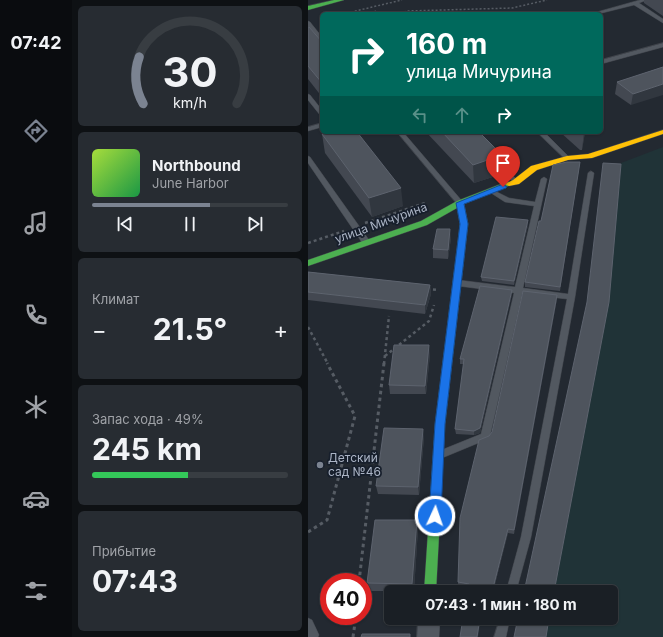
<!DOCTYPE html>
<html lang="ru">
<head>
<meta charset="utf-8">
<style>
  :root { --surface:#1a1f25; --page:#272c32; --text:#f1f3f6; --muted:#9fa2a7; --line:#383d42; --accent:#7b8391 }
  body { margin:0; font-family:Inter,sans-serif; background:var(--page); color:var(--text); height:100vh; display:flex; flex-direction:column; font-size:15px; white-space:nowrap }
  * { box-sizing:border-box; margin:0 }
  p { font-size:13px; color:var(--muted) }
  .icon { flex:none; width:22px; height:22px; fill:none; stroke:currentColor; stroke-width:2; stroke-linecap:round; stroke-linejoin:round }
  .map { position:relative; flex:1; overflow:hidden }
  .drawer { display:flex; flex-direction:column; gap:6px; padding:6px; background:#0e1114; width:236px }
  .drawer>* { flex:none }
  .banner { position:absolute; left:12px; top:12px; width:283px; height:122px; border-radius:6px; box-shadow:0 1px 3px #0004,0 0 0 1px var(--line); background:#00695c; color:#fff; overflow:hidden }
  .speed { position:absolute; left:12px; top:573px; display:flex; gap:8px; font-size:20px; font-weight:700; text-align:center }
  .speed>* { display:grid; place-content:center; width:52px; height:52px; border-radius:50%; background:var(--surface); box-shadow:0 1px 3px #0004,0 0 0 1px var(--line); line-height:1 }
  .speed .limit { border:6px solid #d22; background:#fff; color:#111 }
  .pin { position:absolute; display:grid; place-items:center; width:34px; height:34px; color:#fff; margin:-41px -17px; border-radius:50% 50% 50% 0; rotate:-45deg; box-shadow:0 0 4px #0007 }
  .pin .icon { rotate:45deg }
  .me { position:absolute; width:44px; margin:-22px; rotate:3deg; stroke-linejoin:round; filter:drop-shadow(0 0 3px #0008) }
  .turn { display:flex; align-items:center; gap:14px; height:84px; padding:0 20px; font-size:18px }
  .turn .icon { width:52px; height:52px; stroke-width:2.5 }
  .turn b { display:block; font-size:28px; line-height:34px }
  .lanes { display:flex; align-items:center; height:38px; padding:0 20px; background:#0003; justify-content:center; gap:20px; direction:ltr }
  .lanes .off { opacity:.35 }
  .big { font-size:30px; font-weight:700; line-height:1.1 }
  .drawer .card { flex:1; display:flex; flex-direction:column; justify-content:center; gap:6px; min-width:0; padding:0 14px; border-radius:6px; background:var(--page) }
  .drawer .dial { align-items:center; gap:0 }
  .dial svg { height:104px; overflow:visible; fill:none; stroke:var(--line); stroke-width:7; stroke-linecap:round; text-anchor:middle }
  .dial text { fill:var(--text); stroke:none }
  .song { display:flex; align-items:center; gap:12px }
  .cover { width:48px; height:48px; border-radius:6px; background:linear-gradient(135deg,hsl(80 70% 55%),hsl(140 70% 35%)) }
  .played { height:4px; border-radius:2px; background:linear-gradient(90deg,var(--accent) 60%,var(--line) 60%) }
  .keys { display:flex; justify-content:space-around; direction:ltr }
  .heat { display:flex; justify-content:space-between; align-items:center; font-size:22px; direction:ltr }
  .charge { height:6px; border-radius:3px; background:linear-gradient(90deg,#34c759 49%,var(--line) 0) }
  .trip { position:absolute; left:76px; top:585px; width:234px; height:40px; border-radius:6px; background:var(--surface); box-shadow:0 1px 3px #0004,0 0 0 1px var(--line); font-weight:700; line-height:40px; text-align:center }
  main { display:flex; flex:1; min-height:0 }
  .dock { display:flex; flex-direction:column; width:72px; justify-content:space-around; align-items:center; background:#0a0c0f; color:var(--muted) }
  .dock .icon { width:28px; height:28px }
  .dock .selected { color:var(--accent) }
  .dock b { font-size:18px; color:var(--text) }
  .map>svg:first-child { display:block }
  .green { fill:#203337 }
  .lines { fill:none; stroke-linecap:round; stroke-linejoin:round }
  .lane-casing { stroke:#3f434a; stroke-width:1 }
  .street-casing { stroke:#3f434a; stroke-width:1 }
  .fast-casing { stroke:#3f434a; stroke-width:1 }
  .slow-casing { stroke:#3f434a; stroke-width:1 }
  .path-far2 { stroke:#565c64; stroke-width:1.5; stroke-dasharray:2 2; stroke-linecap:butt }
  .path-far1 { stroke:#565c64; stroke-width:2.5; stroke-dasharray:3 3; stroke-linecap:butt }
  .path { stroke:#565c64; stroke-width:3; stroke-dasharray:3.5 3.5; stroke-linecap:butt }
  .lane { fill:#525860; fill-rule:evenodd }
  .street { fill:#525860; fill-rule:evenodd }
  .fast { fill:#4caf50; fill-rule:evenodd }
  .slow { fill:#ffc107; fill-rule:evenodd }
  .wall { fill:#434851 }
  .shaded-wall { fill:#31373f }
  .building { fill:#4e545d; stroke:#5d636e }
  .route { fill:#1a73e8; stroke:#114b97 }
  .poi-dot { fill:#7b8391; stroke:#171f2c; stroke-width:1.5 }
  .labels { text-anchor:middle; stroke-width:3.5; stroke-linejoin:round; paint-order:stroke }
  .street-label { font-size:12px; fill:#abb4c5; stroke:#171f2c }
  .poi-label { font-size:12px; fill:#abb4c5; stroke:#171f2c; text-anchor:start }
</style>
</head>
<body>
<main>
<nav class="dock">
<b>07:42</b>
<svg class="icon selected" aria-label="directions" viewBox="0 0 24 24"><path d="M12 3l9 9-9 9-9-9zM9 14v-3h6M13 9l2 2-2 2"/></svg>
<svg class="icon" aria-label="music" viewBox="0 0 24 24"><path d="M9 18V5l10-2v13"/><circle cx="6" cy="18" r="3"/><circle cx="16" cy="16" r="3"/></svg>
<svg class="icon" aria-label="phone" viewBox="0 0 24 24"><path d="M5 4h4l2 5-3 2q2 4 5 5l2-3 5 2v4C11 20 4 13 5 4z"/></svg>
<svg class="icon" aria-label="climate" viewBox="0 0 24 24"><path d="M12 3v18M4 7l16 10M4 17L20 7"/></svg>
<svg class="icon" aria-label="car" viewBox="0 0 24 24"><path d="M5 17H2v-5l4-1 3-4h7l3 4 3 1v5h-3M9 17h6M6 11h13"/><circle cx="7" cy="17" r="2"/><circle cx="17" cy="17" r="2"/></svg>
<svg class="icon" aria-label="filters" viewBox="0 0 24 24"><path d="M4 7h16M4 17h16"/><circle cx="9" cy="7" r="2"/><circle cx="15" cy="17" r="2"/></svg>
</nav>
<section class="drawer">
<div class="card dial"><svg viewBox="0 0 100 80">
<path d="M14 69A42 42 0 1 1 86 69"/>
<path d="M14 69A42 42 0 0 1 11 33" stroke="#7b8391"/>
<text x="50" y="56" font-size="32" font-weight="700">30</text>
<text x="50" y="72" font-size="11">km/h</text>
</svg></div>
<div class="card">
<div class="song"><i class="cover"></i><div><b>Northbound</b><p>June Harbor</p></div></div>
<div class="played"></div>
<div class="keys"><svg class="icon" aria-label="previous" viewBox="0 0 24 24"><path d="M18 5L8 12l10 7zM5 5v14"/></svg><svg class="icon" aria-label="pause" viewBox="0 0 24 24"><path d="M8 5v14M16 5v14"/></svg><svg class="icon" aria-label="next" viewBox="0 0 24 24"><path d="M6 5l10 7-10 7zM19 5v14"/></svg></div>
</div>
<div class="card"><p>Климат</p>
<div class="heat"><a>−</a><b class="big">21.5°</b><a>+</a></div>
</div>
<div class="card"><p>Запас хода · 49%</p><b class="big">245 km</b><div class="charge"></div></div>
<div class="card"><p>Прибытие</p><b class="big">07:43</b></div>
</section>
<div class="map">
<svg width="355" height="637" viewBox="0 0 355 637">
  <rect width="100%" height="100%" fill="#232931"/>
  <path class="green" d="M355 147V637H238L241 618H303V592H246L300 307 313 163Z"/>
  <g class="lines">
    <defs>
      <g id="lane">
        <path d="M332 0H339L331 3 355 19V23L326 5 290 14H282Z"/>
        <path d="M0 21 2 22 14 37V42L12 41 0 26Z"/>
        <path d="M355 43V47L293 64V60Z"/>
        <path d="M0 94 2 95 14 110V116L12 115 0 100Z"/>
        <path d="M14 123V127L0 131V127Z"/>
        <path d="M89 132H95L154 201 155 203 154 205H150Z"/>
        <path d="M229 132H236L261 157V159H257Z"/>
        <path d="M0 156 2 157 61 240 62 242 61 244H55L0 163Z"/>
        <path d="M186 157 188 158 210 181V183H206L184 160V158Z"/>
        <path d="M283 171 286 173 267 297 223 537 208 592H198L213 537 259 299 214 294 182 436 180 439 134 458 131 457 129 454 131 451 173 434 206 293 150 286 146 283 150 280 207 287 226 206 197 202 180 191 183 189 201 198 227 202 233 179 236 177 239 179 215 288 260 294 280 173Z"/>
        <path d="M0 618 4 620 11 635 10 637H0Z"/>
        <path d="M192 618H202L198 637H186Z"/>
      </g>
      <path id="street" d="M110 618H132L131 637H109Z"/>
      <g id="fast">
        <path d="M26 0H36L0 10V6Z"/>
        <path d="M198 182H204L205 184 156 204 160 224 137 424 128 592H116L127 424 152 224 149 208 119 225 0 266V260L113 221 149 201Z"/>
      </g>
      <path id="slow" d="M355 130V134L284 158 260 160 229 170 211 184 201 186 197 184 205 180 223 166 259 156 280 154Z"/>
    </defs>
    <use href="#lane" class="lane-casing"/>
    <use href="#street" class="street-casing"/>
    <use href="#fast" class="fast-casing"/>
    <use href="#slow" class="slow-casing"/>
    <g class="path-far2">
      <path d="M39 13 94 0"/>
      <path d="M88 14 99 11 204 8 239 0"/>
    </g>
    <g class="path-far1">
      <path d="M57 223 117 203"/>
      <path d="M0 243 36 231"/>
      <path d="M119 289 130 290"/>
      <path d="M0 327 20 364"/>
      <path d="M77 356 121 321 126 305"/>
      <path d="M76 364 81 316"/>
    </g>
    <g class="path">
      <path d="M0 532 19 520 47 416 19 363"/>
      <path d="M51 582 76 363"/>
      <path d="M45 637 48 616"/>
    </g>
    <use href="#lane" class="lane"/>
    <use href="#street" class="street"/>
    <use href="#fast" class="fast"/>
    <use href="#slow" class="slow"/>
  </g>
  <g class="wall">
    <path d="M336 0H355V16L336 3Z"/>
    <path d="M0 27 14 42V97L0 79Z"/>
    <path d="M355 67 323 105 307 94 309 82Z"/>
    <path d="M118 132H171L194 174 166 183Z"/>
    <path d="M252 132H277L274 150H272Z"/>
    <path d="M14 134 95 206 64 217 17 153Z"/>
    <path d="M272 162 252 291 217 287V282L233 221Z"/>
    <path d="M220 225 206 285 174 281 173 277Z"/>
    <path d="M143 238 140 259 125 258V249Z"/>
    <path d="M0 272 122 285 123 294 117 314 0 300Z"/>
    <path d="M204 294 172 433 166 435 148 434 147 429 156 364H152V359Z"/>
    <path d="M249 299 206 534 200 533 185 592 178 591V592H160V588L150 586V582L184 432Z"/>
    <path d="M122 354 118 394H82L81 385Z"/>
    <path d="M116 437 111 495 70 494 68 486Z"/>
    <path d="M110 528 106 591H61L59 583Z"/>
  </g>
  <g class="shaded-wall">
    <path d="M355 84V95L323 105 325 94Z"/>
    <path d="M276 132H277L274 150Z"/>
    <path d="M194 155V174L166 183 165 165Z"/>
    <path d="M93 188 95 206 64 217 61 198Z"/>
    <path d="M220 220V225L206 285V281Z"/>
    <path d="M142 229 143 238 140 259V250Z"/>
    <path d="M122 285 123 294 117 314V305Z"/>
    <path d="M204 290V294L172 433 166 435V431Z"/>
    <path d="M249 295V299L206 534V530Z"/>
    <path d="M121 345 122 354 118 394 117 386Z"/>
    <path d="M115 429 116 437 111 495 110 487Z"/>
    <path d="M109 520 110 528 106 591 104 584Z"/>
    <path d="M200 529V533L185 592V588Z"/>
    <path d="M172 618H173L170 637H169Z"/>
  </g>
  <g class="building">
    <path d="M68 11 70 14H56Z"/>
    <path d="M163 12 166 14H153Z"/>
    <path d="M0 27H1L14 42V83L0 66Z"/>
    <path d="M355 67V84L325 94 309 82Z"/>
    <path d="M21 132H49L93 188 61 198 14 134Z"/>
    <path d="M134 132H171L194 155 165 165Z"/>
    <path d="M259 162H272L252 287 217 282 231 221H233L245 165Z"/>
    <path d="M295 163 313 164 301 302 246 592H216L279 302Z"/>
    <path d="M188 217 220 220 206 281 173 277Z"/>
    <path d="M129 229H142L140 250 125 249Z"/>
    <path d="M0 272 122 285 117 305 0 292Z"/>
    <path d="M172 286 204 290 172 428 166 431 147 429 156 359H152Z"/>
    <path d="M215 291 249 295 206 530 200 529 185 588 178 587 177 592H160L161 584 150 582 152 518 171 440 181 436 184 432Z"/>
    <path d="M86 345H121L117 386 81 385Z"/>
    <path d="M76 428 115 429 110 487 68 486Z"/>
    <path d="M67 520H109L104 584 59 583Z"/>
    <path d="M155 618H172L169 637H152Z"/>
    <path d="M210 618H241L238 637H206Z"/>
    <path d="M54 634H102V637H53Z"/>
  </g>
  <path class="route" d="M195 184 199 187 198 188 156 204 160 224 137 424 133 516 131 520 127 521 123 520 121 516 127 424 152 224 148 203Z"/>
  <circle class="poi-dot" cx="12" cy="465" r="4"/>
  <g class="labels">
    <g class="street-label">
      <text transform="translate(73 223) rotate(-20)" y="4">улица Мичурина</text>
    </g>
    <g class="poi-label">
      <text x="20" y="462">Детский<tspan x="20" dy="14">сад №46</tspan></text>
    </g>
  </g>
</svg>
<div class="speed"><div class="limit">40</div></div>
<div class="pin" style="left:195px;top:187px;background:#d93025"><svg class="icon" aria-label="arrive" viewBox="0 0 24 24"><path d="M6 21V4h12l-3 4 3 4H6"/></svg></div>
<svg class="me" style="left:127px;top:516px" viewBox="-20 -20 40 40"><circle r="17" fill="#1a73e8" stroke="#fff" stroke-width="3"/><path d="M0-11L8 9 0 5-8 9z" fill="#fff"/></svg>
<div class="trip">07:43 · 1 мин · 180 m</div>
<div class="banner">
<div class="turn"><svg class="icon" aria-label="right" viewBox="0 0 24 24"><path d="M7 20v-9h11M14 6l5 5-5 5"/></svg><div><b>160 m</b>улица Мичурина</div></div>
<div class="lanes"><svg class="icon off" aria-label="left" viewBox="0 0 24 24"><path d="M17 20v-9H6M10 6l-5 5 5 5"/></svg><svg class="icon off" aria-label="ahead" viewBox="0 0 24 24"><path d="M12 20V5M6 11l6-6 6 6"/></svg><svg class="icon" aria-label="right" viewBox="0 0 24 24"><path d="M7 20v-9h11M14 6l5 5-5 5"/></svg></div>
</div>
</div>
</main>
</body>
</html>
